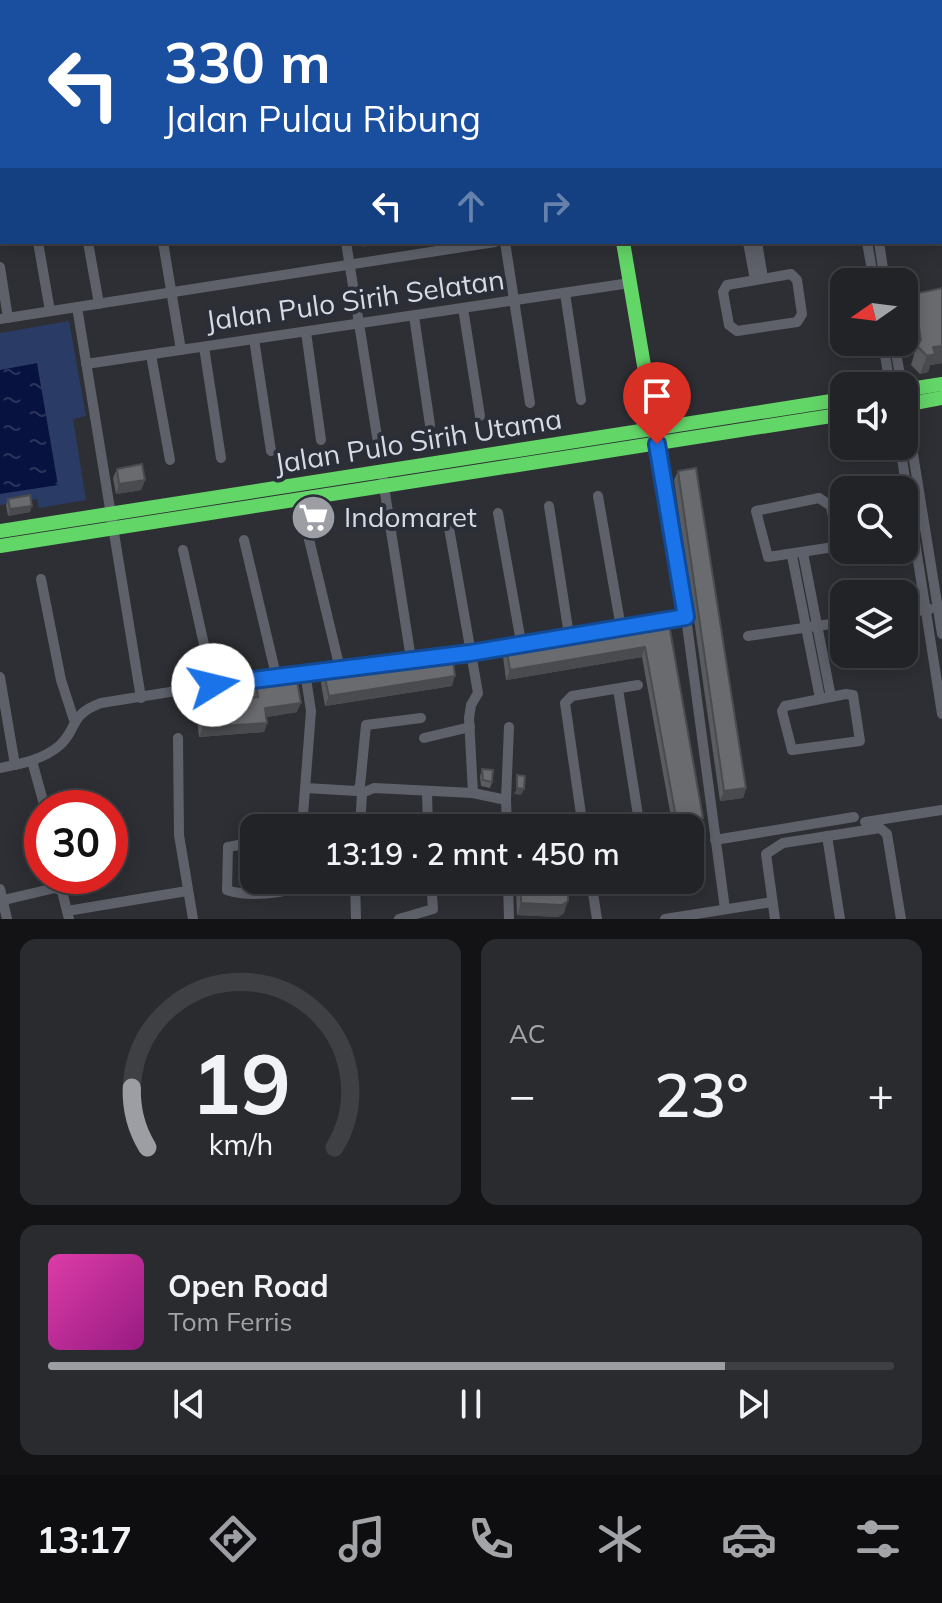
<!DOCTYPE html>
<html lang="id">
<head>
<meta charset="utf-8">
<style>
  :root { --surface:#222327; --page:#2a2b2f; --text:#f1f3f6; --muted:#a2a4a7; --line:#3f4044; --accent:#9c9ea4 }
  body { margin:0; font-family:Mulish,sans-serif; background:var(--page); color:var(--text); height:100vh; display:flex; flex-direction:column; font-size:30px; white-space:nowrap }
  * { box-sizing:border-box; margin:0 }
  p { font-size:26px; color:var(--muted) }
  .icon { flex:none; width:44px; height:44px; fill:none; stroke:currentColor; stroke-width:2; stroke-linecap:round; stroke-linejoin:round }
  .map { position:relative; height:919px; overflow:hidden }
  .sheet { display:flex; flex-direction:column; gap:20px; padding:20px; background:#131315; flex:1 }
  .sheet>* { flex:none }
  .hud { position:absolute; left:0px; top:0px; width:942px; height:244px; box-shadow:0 4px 20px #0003,0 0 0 2px var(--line); background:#1a4fa0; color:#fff; overflow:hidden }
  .needle { width:52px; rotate:256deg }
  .fabs { position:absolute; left:830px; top:268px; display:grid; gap:16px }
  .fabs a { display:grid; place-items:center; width:88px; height:88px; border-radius:16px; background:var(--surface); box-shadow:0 4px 20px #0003,0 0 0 2px var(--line); font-size:40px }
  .speed { position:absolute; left:24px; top:790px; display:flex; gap:16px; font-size:40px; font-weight:700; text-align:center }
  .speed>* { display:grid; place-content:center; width:104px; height:104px; border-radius:50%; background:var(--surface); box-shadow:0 4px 20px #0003,0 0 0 2px var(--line); line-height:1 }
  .speed .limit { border:12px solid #d22; background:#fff; color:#111 }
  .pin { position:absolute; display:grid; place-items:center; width:68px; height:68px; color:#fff; margin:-82px -34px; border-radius:50% 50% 50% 0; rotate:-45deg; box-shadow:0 0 8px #0007 }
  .pin .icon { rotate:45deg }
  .me { position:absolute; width:88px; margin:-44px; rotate:81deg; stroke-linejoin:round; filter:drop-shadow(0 0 6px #0008) }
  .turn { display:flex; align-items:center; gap:28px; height:168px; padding:0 32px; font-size:36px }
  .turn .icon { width:104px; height:104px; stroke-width:2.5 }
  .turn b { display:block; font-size:56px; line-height:68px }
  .lanes { display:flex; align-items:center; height:76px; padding:0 32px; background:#0003; justify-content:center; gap:40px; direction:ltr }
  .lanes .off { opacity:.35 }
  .big { font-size:60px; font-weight:600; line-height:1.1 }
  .sheet .card { flex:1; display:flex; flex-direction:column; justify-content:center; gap:12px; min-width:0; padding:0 28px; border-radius:16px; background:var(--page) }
  .sheet .dial { align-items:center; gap:0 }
  .dial svg { height:208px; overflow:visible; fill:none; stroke:var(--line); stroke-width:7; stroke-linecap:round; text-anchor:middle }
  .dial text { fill:var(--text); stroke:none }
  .song { display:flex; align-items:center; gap:24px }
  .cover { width:96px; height:96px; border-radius:12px; background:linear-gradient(135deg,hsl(320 70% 55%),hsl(310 70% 35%)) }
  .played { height:8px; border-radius:4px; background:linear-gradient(90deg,var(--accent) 80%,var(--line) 80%) }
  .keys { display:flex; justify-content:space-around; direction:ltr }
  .heat { display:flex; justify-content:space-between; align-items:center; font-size:44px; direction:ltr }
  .sheet .tiles { flex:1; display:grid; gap:20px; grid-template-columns:1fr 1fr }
  .card:last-child { grid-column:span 2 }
  .trip { position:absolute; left:240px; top:814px; width:464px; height:80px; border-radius:16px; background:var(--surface); box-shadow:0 4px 20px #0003,0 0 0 2px var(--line); font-weight:600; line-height:80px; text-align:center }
  .tabs { display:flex; height:128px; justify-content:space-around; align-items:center; background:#0e0e10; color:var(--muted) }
  .tabs .icon { width:56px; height:56px }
  .tabs .current { color:var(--accent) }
  .tabs b { font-size:36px; color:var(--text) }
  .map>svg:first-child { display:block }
  .green { fill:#2a3c66 }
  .water { fill:url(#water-ripples) }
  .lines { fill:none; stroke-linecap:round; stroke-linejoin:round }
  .street { stroke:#5e616a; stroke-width:10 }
  .fast { stroke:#63d668; stroke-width:14 }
  .slow { stroke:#ff974d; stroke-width:14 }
  .wall { fill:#5b5c5f }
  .shaded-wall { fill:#4a4b4e }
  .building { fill:#6a6b6f; stroke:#4a4b4e; stroke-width:2 }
  .route-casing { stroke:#114b97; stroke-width:20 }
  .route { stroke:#1a73e8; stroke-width:14 }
  .labels { text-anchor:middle; stroke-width:8; stroke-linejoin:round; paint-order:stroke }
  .street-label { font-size:28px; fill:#d7dae0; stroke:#2a2e38 }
  .poi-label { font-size:28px; fill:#d7dae0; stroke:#2a2e38; text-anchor:start }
</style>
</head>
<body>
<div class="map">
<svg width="942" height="919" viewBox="0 0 942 919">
  <defs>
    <pattern id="water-ripples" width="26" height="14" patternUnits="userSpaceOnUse" patternTransform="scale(2)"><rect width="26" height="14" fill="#071240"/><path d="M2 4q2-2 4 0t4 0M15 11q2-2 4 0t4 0" fill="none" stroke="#2a345b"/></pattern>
  </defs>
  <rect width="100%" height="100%" fill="#2e2f34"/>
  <path class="green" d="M69 321 86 416 73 419 86 500 39 508 37 499 0 505V333Z"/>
  <path class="water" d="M37 363 58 485 0 494V370Z"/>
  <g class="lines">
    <g class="street">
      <path d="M147 0 148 2"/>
      <path d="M64 2 77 0"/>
      <path d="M289 2 299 0"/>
      <path d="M581 2H591"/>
      <path d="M743 2V0"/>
      <path d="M0 12H2"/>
      <path d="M0 48H2"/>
      <path d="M0 74 2 88"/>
      <path d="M0 127H2"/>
      <path d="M0 165 2 164"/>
      <path d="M940 174H942"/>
      <path d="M0 212H2"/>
      <path d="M38 242 50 311"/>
      <path d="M88 242 99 304"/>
      <path d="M163 242 181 350"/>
      <path d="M346 242 380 455"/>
      <path d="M505 242 530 403"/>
      <path d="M748 242 755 280"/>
      <path d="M757 242 763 278"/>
      <path d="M867 242 874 282"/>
      <path d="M879 242 885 282"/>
      <path d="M0 267 8 318"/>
      <path d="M791 274 797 280 802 314 797 322 737 331 729 325 723 292 727 285Z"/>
      <path d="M565 293 581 400"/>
      <path d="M77 307 141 698"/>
      <path d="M463 308 480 416"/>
      <path d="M414 316 430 425"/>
      <path d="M0 319 495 242"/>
      <path d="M306 332 321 440"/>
      <path d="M254 339 271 451"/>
      <path d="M883 342 890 386"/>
      <path d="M894 342 902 386"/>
      <path d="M204 347 221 458"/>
      <path d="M151 355 170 460"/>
      <path d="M86 364 630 283"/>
      <path d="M904 398 942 634"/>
      <path d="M657 444 686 617 725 909"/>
      <path d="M900 446 942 714"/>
      <path d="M383 480 411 659"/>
      <path d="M598 496 621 628"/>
      <path d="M819 498 831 506 837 538 834 547 768 557 756 511Z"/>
      <path d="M549 506 569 635"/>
      <path d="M498 513 521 642"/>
      <path d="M449 528 478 693 471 705 469 718 473 793"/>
      <path d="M307 531 340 669"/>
      <path d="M244 540 276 675"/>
      <path d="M183 550 213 685"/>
      <path d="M803 553 831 697"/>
      <path d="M792 556 820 698"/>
      <path d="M41 579 61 680 74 720"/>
      <path d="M904 613 930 609"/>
      <path d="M628 627 686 617"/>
      <path d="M748 636 844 622"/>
      <path d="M0 677 15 765"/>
      <path d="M618 689 640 828"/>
      <path d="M846 694 853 695 860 741 792 750 782 711 785 706Z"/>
      <path d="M178 738 179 835 193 919"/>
      <path d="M424 738 470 727"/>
      <path d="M32 761 45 808"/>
      <path d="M0 768C20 764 42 760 59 746 78 730 68 715 101 703L276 675 470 653 605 630"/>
      <path d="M306 788 356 791 360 786 366 725 421 718"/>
      <path d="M427 792 428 828"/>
      <path d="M506 800 509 727"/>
      <path d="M865 822 942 810"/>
      <path d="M302 828 311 711 305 672"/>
      <path d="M360 828 362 793 374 788 473 793 506 800 507 828"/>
      <path d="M583 828 565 703 572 696 638 685"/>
      <path d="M827 836 840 919"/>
      <path d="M715 840 854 817"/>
      <path d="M254 842 228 847 227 890C244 896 291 897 301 880"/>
      <path d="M355 880 356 919"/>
      <path d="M508 880 509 919"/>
      <path d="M591 880 597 919"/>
      <path d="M0 889 7 919"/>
      <path d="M0 901 55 888 62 891 69 919"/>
      <path d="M67 911 187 891"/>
      <path d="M399 919 433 909 431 880"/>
      <path d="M665 919 772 902"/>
      <path d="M775 919 766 854 783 843 880 828 887 834 901 919"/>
    </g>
    <g class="fast">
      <path d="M623 242 656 436"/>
      <path d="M904 390 942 384"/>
      <path d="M904 405 942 398"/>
      <path d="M0 531 844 399"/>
      <path d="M0 546 844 414"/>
    </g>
    <path class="slow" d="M607 0V2"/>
  </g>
  <g class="wall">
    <path d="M942 288V363L930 365 928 372 920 374 911 365 914 355 907 313 914 294Z"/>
    <path d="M117 469 145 480 141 490 116 494 113 478Z"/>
    <path d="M678 471 746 788 743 798 720 801 674 480Z"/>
    <path d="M8 499 30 512 8 516 6 505Z"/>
    <path d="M640 629 703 818 699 828H673L642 657 506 680 503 656 506 646Z"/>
    <path d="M324 674 452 686 325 706 321 683Z"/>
    <path d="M256 685 297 712 266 717 267 723 264 732 199 737 196 710 200 701 253 697V694Z"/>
    <path d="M482 769 492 782 490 788 481 786 480 776Z"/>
    <path d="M520 880H568L564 913 558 917 517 915 516 890Z"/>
  </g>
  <g class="shaded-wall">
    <path d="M364 242H381V244L362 247Z"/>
    <path d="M942 346V363L930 365 928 372 920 374 927 356 933 347Z"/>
    <path d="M145 480 141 490 116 494 119 484Z"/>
    <path d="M32 506 30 512 8 516 10 509Z"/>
    <path d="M645 647 642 657 506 680 510 670Z"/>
    <path d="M455 676 452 686 325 706 329 696Z"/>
    <path d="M301 703 297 712 261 718 265 708Z"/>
    <path d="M267 723 264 732 199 737 203 727Z"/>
    <path d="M517 788 524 789 521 795 514 794Z"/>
    <path d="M746 788 743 798 720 801 724 791Z"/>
    <path d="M703 818 699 828 690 830V828H675L677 823Z"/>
    <path d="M568 901 564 913 558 917 517 915 521 903Z"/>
  </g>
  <g class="building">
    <rect x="635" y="0" width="13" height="2"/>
    <path d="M667 0H687L686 2H667Z"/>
    <path d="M942 288V346L933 347 935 354 927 356 917 346 921 340 914 294Z"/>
    <path d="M142 464 145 480 119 484 117 469Z"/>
    <path d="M696 468 746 788 724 791 678 471Z"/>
    <path d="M30 495 32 506 10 509 8 499Z"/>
    <path d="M639 624 640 629 669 624 703 818 677 823 645 647 510 670 506 646Z"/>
    <path d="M452 654 455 676 329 696 324 674Z"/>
    <path d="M297 681 301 703 265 708 267 723 203 727 200 701 258 697 256 685Z"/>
    <path d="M482 769 493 770 492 782 483 780Z"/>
    <path d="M517 775 525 776 524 789 517 788Z"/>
    <path d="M519 823 533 825V828H519Z"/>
    <path d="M521 880H568V901L562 905 521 903Z"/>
  </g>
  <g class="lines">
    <defs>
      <path id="route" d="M213 685 470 653 686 617 657 444"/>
    </defs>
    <use href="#route" class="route-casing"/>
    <use href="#route" class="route"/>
  </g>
  <defs>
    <symbol id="supermarket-disc" viewBox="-11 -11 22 22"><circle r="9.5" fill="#9c9ea4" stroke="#2a2e38"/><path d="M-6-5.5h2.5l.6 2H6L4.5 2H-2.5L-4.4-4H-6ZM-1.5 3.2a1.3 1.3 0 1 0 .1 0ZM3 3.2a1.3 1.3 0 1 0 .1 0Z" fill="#fff"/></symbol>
  </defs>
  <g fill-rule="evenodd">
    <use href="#supermarket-disc" x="288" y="492" width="51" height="51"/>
  </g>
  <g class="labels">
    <g class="street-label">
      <text transform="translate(355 300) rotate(-8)" y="10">Jalan Pulo Sirih Selatan</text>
      <text transform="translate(418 441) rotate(-9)" y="10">Jalan Pulo Sirih Utama</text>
    </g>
    <g class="poi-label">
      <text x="344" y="527">Indomaret</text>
    </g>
  </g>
</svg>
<div class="fabs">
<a><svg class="needle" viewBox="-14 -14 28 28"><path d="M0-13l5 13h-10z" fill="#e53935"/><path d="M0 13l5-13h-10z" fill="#a2a4a7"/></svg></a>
<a><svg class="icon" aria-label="sound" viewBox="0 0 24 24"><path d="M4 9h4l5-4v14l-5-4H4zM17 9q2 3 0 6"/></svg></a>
<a><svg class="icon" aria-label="search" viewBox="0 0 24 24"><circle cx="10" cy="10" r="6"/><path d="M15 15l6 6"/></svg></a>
<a><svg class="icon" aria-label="layers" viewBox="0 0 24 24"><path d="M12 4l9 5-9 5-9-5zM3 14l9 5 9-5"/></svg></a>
</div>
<div class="speed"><div class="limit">30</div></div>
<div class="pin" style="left:657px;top:444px;background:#d93025"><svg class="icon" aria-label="arrive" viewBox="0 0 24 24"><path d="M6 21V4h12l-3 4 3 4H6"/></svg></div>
<svg class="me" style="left:213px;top:685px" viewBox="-20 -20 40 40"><circle r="19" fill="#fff"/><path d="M0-13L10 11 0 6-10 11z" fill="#1a73e8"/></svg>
<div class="trip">13:19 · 2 mnt · 450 m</div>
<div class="hud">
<div class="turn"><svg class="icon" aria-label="left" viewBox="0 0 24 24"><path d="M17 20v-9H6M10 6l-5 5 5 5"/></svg><div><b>330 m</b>Jalan Pulau Ribung</div></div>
<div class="lanes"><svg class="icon" aria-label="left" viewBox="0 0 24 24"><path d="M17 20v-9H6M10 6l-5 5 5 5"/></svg><svg class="icon off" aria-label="ahead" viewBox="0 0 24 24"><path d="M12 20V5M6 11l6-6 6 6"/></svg><svg class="icon off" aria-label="right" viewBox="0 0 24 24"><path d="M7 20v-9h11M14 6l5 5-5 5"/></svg></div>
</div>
</div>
<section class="sheet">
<div class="tiles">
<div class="card dial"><svg viewBox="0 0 100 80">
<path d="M14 69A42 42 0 1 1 86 69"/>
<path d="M14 69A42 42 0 0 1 8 46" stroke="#9c9ea4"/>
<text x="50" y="56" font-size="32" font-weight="700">19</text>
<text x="50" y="72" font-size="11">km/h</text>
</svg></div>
<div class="card"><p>AC</p>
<div class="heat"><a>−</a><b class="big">23°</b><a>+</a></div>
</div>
<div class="card">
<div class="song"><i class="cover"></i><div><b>Open Road</b><p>Tom Ferris</p></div></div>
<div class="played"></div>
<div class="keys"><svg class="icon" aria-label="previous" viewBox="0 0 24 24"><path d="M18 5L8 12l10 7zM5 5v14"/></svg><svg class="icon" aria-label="pause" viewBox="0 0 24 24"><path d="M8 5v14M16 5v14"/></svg><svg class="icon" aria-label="next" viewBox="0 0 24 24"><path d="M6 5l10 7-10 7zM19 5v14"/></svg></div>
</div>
</div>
</section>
<nav class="tabs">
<b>13:17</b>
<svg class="icon current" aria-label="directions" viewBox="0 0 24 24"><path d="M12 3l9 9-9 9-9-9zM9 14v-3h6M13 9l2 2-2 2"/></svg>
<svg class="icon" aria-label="music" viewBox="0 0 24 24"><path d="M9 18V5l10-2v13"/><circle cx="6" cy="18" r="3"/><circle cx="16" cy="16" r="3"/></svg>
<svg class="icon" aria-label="phone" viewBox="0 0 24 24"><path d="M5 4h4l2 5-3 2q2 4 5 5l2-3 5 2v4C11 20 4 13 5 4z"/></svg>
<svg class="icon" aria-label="climate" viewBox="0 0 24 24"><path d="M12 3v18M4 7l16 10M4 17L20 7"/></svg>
<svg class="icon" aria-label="car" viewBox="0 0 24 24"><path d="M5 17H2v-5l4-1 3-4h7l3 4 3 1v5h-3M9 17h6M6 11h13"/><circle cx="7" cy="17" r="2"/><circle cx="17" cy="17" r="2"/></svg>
<svg class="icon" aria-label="filters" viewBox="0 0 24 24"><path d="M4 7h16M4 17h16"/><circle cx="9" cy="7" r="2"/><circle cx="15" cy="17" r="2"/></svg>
</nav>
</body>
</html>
